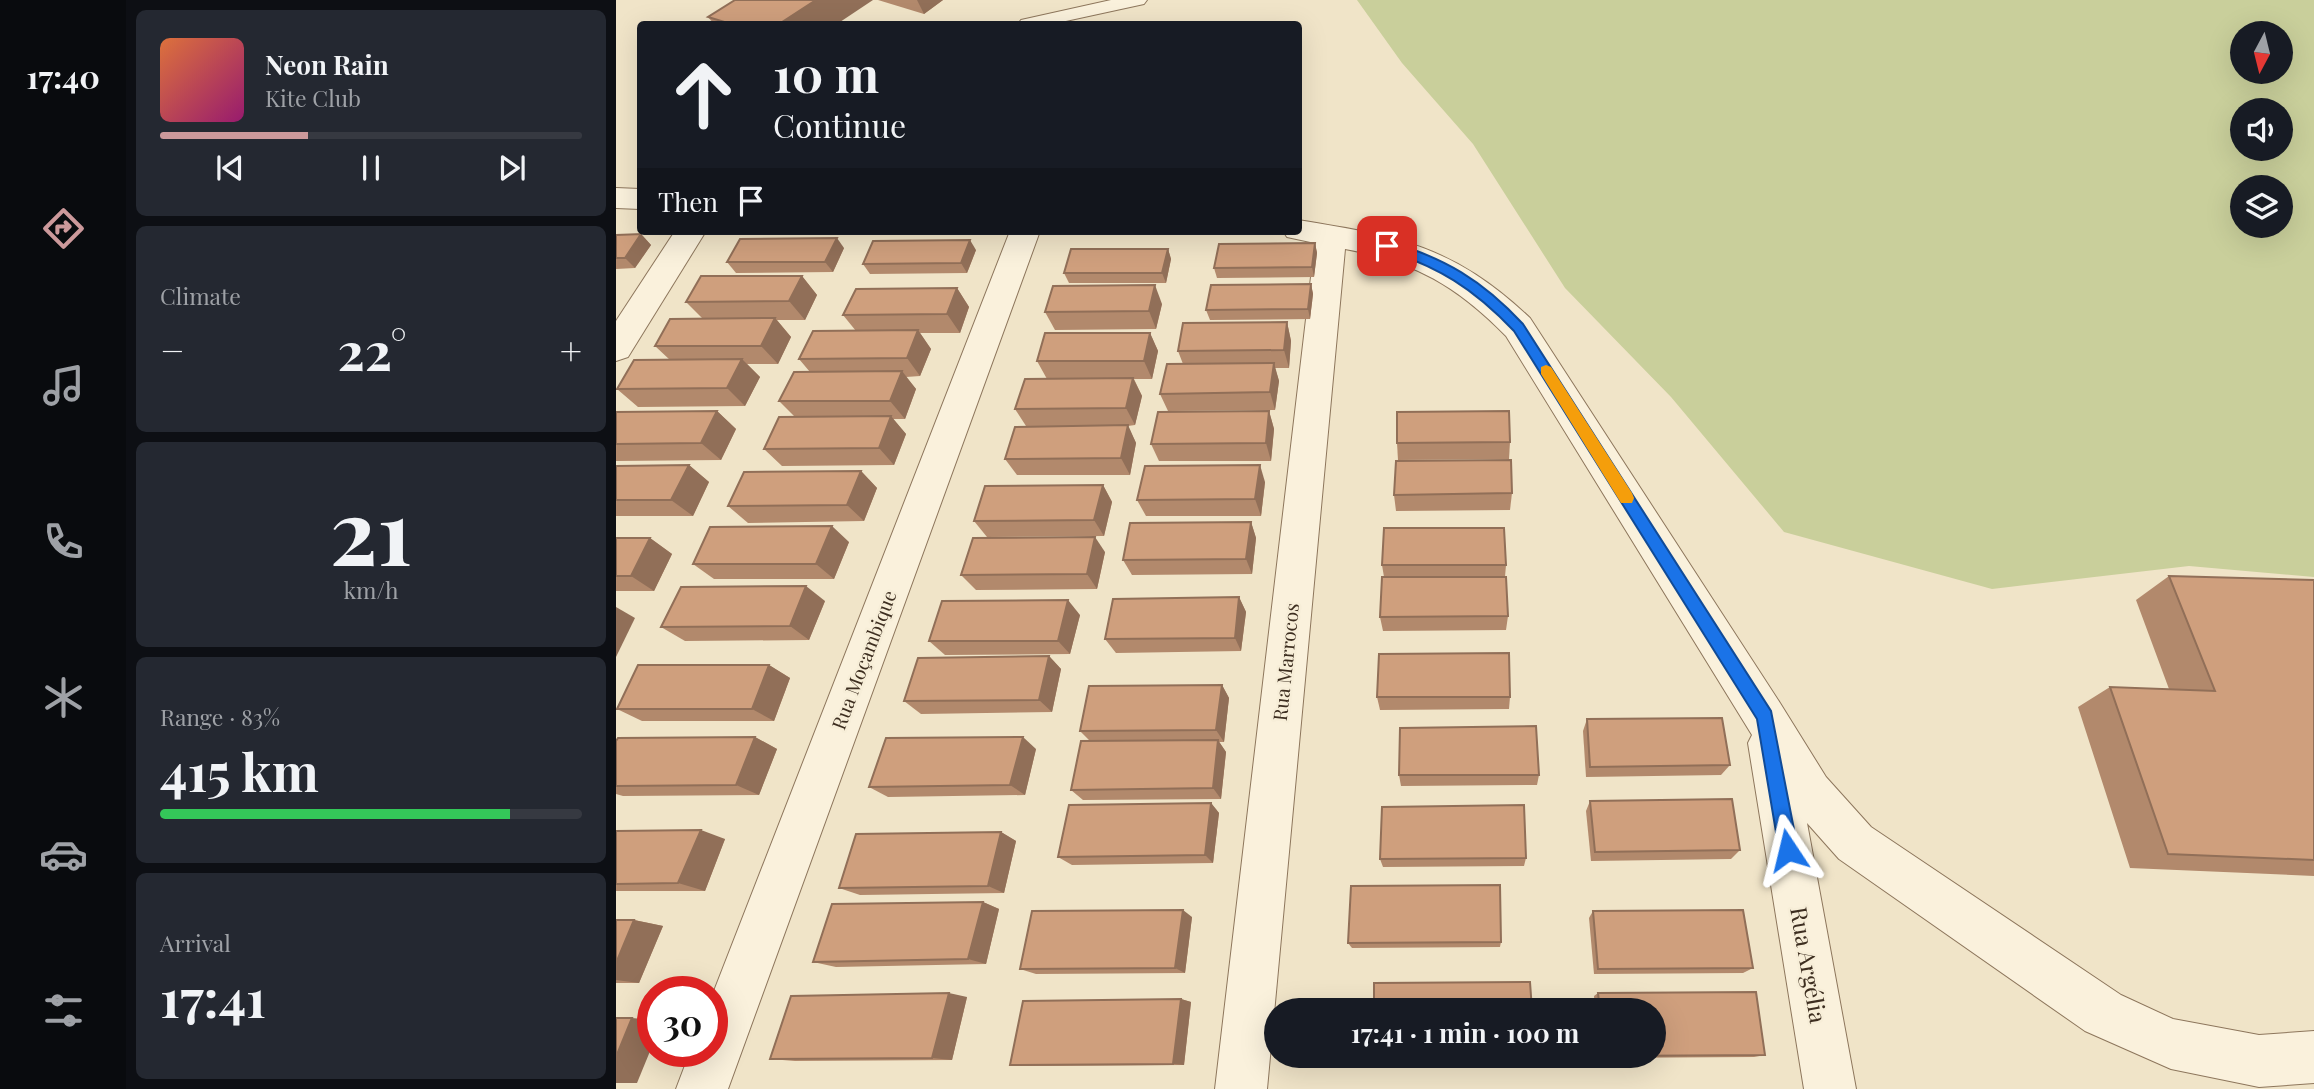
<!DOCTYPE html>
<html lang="en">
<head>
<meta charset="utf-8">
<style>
  :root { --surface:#171b24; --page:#242831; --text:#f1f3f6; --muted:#9ea1a6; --line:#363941; --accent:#cc999b }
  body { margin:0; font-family:"Playfair Display",serif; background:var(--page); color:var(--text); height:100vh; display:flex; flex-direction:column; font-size:26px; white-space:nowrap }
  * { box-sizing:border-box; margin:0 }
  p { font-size:23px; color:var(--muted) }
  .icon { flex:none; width:38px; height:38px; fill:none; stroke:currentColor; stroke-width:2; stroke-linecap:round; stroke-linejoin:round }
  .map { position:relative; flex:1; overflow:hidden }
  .panel { display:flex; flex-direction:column; gap:10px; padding:10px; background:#0d0f14; width:490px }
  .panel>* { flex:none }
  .top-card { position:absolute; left:21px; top:21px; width:665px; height:214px; border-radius:7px; box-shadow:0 7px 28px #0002; background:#171b24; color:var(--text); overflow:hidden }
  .needle { width:46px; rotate:187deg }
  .fabs { position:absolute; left:1614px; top:21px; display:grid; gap:14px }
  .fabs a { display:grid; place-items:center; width:63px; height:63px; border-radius:50%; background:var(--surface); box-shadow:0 7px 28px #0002; font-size:35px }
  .speed { position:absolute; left:21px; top:976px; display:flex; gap:14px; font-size:35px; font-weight:700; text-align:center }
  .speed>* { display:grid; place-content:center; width:91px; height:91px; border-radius:50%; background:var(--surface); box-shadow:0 7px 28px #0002; line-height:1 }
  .speed .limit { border:10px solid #d22; background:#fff; color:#111 }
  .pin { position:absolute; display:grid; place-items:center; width:60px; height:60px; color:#fff; margin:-30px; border-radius:14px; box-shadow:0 4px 10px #0006 }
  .me { position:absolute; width:77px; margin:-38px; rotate:350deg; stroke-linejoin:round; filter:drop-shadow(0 0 5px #0008) }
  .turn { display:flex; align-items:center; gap:24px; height:147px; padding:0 21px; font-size:32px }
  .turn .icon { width:91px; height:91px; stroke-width:2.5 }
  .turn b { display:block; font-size:49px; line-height:60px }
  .then { display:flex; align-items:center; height:66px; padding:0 21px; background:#0003; gap:14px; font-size:26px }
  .big { font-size:52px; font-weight:700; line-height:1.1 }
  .panel .widget { flex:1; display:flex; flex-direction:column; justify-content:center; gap:10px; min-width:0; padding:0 24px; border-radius:10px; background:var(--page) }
  .panel .dial { align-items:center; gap:0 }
  .dial b { font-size:91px; line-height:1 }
  .song { display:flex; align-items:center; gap:21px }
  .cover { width:84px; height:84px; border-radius:10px; background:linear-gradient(135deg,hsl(20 70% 55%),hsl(320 70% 35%)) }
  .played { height:7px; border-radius:4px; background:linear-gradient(90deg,var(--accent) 35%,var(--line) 35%) }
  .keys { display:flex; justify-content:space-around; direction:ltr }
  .heat { display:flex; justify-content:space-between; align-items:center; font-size:38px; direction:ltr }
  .charge { height:10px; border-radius:5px; background:linear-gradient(90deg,#34c759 83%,var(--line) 0) }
  .trip { position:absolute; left:648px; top:998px; width:402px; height:70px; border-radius:35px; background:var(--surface); box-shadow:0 7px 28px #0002; font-weight:700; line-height:70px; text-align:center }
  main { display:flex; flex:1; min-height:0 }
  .dock { display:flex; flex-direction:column; width:126px; justify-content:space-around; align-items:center; background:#090b0e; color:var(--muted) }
  .dock .icon { width:49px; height:49px }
  .dock .on { color:var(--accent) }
  .dock b { font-size:32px; color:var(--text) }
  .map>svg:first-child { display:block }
  .green { fill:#c9cf9b; fill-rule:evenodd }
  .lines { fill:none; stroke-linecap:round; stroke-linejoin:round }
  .service-casing { stroke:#8d765c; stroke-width:2 }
  .minor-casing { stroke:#8d765c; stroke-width:2 }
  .service { fill:#faf1dc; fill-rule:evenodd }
  .minor { fill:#faf1dc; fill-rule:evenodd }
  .wall { fill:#b2896c }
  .shaded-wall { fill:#916f58 }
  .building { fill:#cf9f7d; stroke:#916f58; stroke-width:2 }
  .route { fill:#1a73e8; stroke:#114b97; stroke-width:2 }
  .slow { fill:#f59e0b }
  .labels { text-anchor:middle; stroke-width:5; stroke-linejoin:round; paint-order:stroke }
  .street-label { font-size:19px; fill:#3d2e20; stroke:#f7eed8 }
  .near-street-label { font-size:23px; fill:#3d2e20; stroke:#f7eed8 }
</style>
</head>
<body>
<main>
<nav class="dock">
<b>17:40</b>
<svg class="icon on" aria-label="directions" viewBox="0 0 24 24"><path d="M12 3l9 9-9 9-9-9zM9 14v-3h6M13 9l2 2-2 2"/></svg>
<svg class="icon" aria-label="music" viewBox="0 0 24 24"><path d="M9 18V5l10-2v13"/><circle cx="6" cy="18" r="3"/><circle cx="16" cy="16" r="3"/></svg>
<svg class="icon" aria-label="phone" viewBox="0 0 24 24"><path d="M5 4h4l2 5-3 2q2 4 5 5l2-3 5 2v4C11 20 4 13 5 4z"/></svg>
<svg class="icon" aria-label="climate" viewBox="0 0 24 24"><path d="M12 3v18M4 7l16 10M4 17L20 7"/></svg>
<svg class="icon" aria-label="car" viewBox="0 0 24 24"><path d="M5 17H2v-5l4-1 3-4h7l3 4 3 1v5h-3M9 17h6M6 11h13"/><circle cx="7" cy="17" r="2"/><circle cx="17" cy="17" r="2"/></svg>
<svg class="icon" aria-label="filters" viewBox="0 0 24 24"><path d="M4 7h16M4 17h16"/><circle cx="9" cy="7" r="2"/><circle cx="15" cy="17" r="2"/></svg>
</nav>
<section class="panel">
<div class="widget">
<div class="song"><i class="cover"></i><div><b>Neon Rain</b><p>Kite Club</p></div></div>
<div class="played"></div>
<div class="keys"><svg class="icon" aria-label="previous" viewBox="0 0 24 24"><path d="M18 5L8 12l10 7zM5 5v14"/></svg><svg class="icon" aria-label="pause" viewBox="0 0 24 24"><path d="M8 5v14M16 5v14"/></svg><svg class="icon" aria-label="next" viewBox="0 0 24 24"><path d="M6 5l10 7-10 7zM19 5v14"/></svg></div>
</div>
<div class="widget"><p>Climate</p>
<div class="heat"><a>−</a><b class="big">22°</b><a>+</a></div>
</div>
<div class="widget dial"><b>21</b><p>km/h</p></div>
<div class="widget"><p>Range · 83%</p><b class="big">415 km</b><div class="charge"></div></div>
<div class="widget"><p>Arrival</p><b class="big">17:41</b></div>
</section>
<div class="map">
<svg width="1698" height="1089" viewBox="0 0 1698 1089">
  <rect width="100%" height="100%" fill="#f0e4c8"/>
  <path class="green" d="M741 0H1698V577L1573 566 1376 589 1168 532 1055 397 949 288 857 144 786 63ZM1626 33H1664V72H1626ZM1626 110H1664V149H1626ZM1626 187H1664V226H1626Z"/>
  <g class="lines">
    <defs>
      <path id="service" d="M495 0H531L528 4 436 24H402L405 20Z"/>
      <g id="minor">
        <path d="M0 188 24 189V209L0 208Z"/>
        <path d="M682 220C782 236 838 246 914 318L1164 703 1210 777 1255 827 1505 995 1557 1019 1643 1035 1698 1031V1083L1643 1087 1555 1069 1469 1031 1223 859 1191 823 1240 1089H1188L1132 743 1136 735 890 336C841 286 799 262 729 249L651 1089H599L699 243 671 237 667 231H682Z"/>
        <path d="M59 231H90L12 357 0 361V321Z"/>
        <path d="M394 231H424L112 1089H60L74 1052H96V996Z"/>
      </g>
    </defs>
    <use href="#service" class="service-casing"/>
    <use href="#minor" class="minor-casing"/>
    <use href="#service" class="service"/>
    <use href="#minor" class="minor"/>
  </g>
  <g class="wall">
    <path d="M262 0H327L308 14Z"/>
    <path d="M92 17 221 24H98Z"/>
    <path d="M25 234 35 245 19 268 0 269V235Z"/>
    <path d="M699 243 701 253 698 277 601 278 598 268Z"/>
    <path d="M228 248 217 272 120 273 111 262Z"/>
    <path d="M552 249 555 259 550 283H453L448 273Z"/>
    <path d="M360 250 351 273 254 274 247 264Z"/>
    <path d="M186 276 201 295 189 320H161L175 337 162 364H131L144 377 129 406 22 407 1 389 54 360 39 346 86 318 70 302Z"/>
    <path d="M695 284 697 294 694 319 594 320 590 310Z"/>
    <path d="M341 288 353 307 344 333H304L315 349 304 376 290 377 300 389 289 419H277L290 434 278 465 166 466 148 449 179 417 163 401 194 372 183 359 240 331 227 315Z"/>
    <path d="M546 304 540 329 439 330 429 312Z"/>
    <path d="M671 322 675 341 673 368H659L663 381 659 410 552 411 544 394 567 364 562 351Z"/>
    <path d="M534 333 542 351 536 379H518L526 396 519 425 512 426 520 443 514 475H401L389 459 410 426 399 409 431 379 421 361Z"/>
    <path d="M101 411 120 429 105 460 0 461V412Z"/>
    <path d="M653 411 658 429 655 461H543L535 444Z"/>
    <path d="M894 442 893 459 782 460 781 443Z"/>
    <path d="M73 465 93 482 77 516H0V466Z"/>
    <path d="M245 471 261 488 248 521 132 523 112 506Z"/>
    <path d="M649 482 645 516H530L521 500Z"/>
    <path d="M487 485 496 502 488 536 371 537 358 521Z"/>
    <path d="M896 493 894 510 780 511 778 495Z"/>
    <path d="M635 522 640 538 636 574 516 575 507 560Z"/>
    <path d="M0 538H34L56 554 38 591H0Z"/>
    <path d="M233 542 218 579H98L77 564Z"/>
    <path d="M489 552 481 589 360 590 345 575Z"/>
    <path d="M766 565H890L889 577 892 616 890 630 767 631 764 617 768 577Z"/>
    <path d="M1553 576 1698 580V876L1514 868 1462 707 1494 687 1553 689 1520 600Z"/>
    <path d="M623 597 630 612 625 651 500 653 489 639Z"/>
    <path d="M209 601 193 640 69 641 45 627Z"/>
    <path d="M464 615 454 654 329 655 313 641Z"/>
    <path d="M433 656 445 669 436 712 305 714 288 701Z"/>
    <path d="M153 665 174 678 158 721H26L1 709Z"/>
    <path d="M606 685 613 698 608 742H603L610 752 605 799 467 800 455 790 474 741 464 731Z"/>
    <path d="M761 697H894L893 709 764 710Z"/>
    <path d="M971 719 1114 765 1105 775 970 777 967 731Z"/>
    <path d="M139 737 161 749 143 795 7 796 0 794V741Z"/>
    <path d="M420 749 409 795 272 797 253 787Z"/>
    <path d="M783 775H923L921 785 785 786Z"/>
    <path d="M974 801 1124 850 1115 859 975 861 970 811Z"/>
    <path d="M595 803 603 813 597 863 456 865 442 857Z"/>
    <path d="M0 831 109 839 89 891H0Z"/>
    <path d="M385 832 400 841 388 893 244 895 223 888Z"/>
    <path d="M910 858 908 866 767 867 764 859Z"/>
    <path d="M367 902 383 909 370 964 220 967 197 962Z"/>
    <path d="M977 911 1137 968 1127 973 978 974 973 918Z"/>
    <path d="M576 917 569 973 420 974 404 969Z"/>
    <path d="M0 920H18L47 926 23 983H0Z"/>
    <path d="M885 942 884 947 736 948 732 943Z"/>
    <path d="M1140 992 1149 1055 1138 1057 983 1058V1055H1038V1010H979L978 996 982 993Z"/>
    <path d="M351 997 336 1060 179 1061 154 1059Z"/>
    <path d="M565 999 575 1002 568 1065 410 1066 394 1065Z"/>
  </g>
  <g class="shaded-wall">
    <path d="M200 0H257L221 24H163Z"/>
    <path d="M301 0H327L308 14Z"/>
    <path d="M25 234 35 245 19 268 9 258Z"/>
    <path d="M221 238 228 248 217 272 209 262Z"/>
    <path d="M354 240 360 250 351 273 345 263Z"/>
    <path d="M699 243 701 253 698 277 696 267Z"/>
    <path d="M552 249 555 259 550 283 546 273Z"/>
    <path d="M186 276 201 295 189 320 173 301Z"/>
    <path d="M695 284 697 294 694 319 692 309Z"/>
    <path d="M539 285 546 304 540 329 533 311Z"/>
    <path d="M341 288 353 307 344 333 331 314Z"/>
    <path d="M159 318 175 337 162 364 145 346Z"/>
    <path d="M671 322 675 341 673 368 668 350Z"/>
    <path d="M302 330 315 349 304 376 291 358Z"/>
    <path d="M534 333 542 351 536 379 528 361Z"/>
    <path d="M126 359 144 377 129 406 111 388Z"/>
    <path d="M658 363 663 381 659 410 654 392Z"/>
    <path d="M286 371 300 389 289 419 274 401Z"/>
    <path d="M517 378 526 396 519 425 510 408Z"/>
    <path d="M101 411 120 429 105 460 85 443Z"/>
    <path d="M653 411 658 429 655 461 650 443Z"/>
    <path d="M275 416 290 434 278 465 263 448Z"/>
    <path d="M512 425 520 443 514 475 505 458Z"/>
    <path d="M73 465 93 482 77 516 55 500Z"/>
    <path d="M644 465 649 482 645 516 639 499Z"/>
    <path d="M245 471 261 488 248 521 231 505Z"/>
    <path d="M487 485 496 502 488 536 478 520Z"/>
    <path d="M635 522 640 538 636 574 630 559Z"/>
    <path d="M216 526 233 542 218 579 200 564Z"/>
    <path d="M479 537 489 552 481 589 471 574Z"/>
    <path d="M34 538 56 554 38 591 15 576Z"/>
    <path d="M190 586 209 601 193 640 174 626Z"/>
    <path d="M623 597 630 612 625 651 619 638Z"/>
    <path d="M452 600 464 615 454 654 442 641Z"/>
    <path d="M0 607 19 618 0 657Z"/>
    <path d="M433 656 445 669 436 712 423 700Z"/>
    <path d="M153 665 174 678 158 721 136 709Z"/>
    <path d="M606 685 613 698 608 742 600 730Z"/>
    <path d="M139 737 161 749 143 795 120 785Z"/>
    <path d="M407 737 420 749 409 795 394 785Z"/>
    <path d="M602 740 610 752 605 799 597 788Z"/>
    <path d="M595 803 603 813 597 863 589 855Z"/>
    <path d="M85 830 109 839 89 891 62 883Z"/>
    <path d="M385 832 400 841 388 893 372 886Z"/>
    <path d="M367 902 383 909 370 964 352 959Z"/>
    <path d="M567 910 576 917 569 973 559 968Z"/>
    <path d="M18 920 47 926 23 983 0 980V963Z"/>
    <path d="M333 993 351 997 336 1060 316 1058Z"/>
    <path d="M565 999 575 1002 568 1065 557 1064Z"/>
    <path d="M16 1018 37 1020V1044L21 1083H0V1057Z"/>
  </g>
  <g class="building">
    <path d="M119 0H200L163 24H115L92 17Z"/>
    <path d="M25 234 9 258H0V235Z"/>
    <path d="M221 238 209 262H111L124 239Z"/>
    <path d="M354 240 345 263 247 264 257 241Z"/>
    <path d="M699 243 696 267 598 268 603 244Z"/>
    <path d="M455 249H552L546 273H448Z"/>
    <path d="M85 276H186L173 301 70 302Z"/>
    <path d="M695 284 692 309 590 310 595 285Z"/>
    <path d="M539 285 533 311 429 312 437 286Z"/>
    <path d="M341 288 331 314 227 315 240 289Z"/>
    <path d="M159 318 145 346H39L54 319Z"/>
    <path d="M671 322 668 350 562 351 567 323Z"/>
    <path d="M302 330 291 358 183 359 197 331Z"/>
    <path d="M429 333H534L528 361H421Z"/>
    <path d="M126 359 111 388 1 389 18 360Z"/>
    <path d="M658 363 654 392 544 394 551 364Z"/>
    <path d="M286 371 274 401H163L178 372Z"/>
    <path d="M517 378 510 408 399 409 409 379Z"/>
    <path d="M101 411 85 443 0 444V412Z"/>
    <path d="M653 411 650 443 535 444 542 412Z"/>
    <path d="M893 411 894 442 781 443V412Z"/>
    <path d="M275 416 263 448 148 449 163 417Z"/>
    <path d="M512 425 505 458 389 459 399 427Z"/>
    <path d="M895 460 896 493 778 495 780 461Z"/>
    <path d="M73 465 55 500H0V466Z"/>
    <path d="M644 465 639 499 521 500 529 466Z"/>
    <path d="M245 471 231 505 112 506 128 472Z"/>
    <path d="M487 485 478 520 358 521 369 486Z"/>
    <path d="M635 522 630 559 507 560 514 523Z"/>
    <path d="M216 526 200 564H77L94 527Z"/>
    <path d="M768 528H888L890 565H766Z"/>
    <path d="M479 537 471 574 345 575 357 538Z"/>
    <path d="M0 538H34L15 576H0Z"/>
    <path d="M1553 576 1698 580V860L1552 854 1494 687 1599 691Z"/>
    <path d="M766 577H890L892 616 764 617Z"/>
    <path d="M190 586 174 626 45 627 65 587Z"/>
    <path d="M623 597 619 638 489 639 497 599Z"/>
    <path d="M452 600 442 641H313L326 601Z"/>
    <path d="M893 653 894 697H761L763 654Z"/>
    <path d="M433 656 423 700 288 701 302 658Z"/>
    <path d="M22 665H153L136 709H1Z"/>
    <path d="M606 685 600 730 464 731 473 686Z"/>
    <path d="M1106 718 1114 765 974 767 971 719Z"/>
    <path d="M920 726 923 775H783L784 728Z"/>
    <path d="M139 737 120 785 0 786V741L2 738Z"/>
    <path d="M407 737 394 785 253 787 270 738Z"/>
    <path d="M602 740 597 788 455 790 465 741Z"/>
    <path d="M1116 799 1124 850 979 852 974 801Z"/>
    <path d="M595 803 589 855 442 857 453 805Z"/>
    <path d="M908 805 910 858 764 859 766 807Z"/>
    <path d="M85 830 62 883 0 884V831Z"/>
    <path d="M385 832 372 886 223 888 240 834Z"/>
    <path d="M884 885 885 942 732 943 735 886Z"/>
    <path d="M367 902 352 959 197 962 216 904Z"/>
    <path d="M567 910 559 968 404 969 416 911Z"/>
    <path d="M1127 910 1137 968 982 969 977 911Z"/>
    <path d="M0 920H18L0 963Z"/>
    <path d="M914 982 916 1010H758V983Z"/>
    <path d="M1140 992 1149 1055 988 1056 1038 1055V1010H984L982 993Z"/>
    <path d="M333 993 316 1058 154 1059 175 996Z"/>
    <path d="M565 999 557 1064 394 1065 407 1001Z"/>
    <path d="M0 1018H16L0 1057Z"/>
  </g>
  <path class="route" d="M771 241C829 258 866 280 907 324L1155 711 1182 850 1179 857 1172 859 1165 857 1163 850 1141 719 898 331C857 288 823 267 767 249L765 246Z"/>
  <path class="slow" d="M930 365 935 367 1016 493 1018 498 1016 503H1005L925 374V367Z"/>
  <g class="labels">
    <g class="street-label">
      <text transform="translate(248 660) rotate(-69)" y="7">Rua Moçambique</text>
      <text transform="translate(670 662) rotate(-84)" y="7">Rua Marrocos</text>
    </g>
    <g class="near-street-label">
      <text transform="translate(1192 965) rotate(80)" y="8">Rua Argélia</text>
    </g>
  </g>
</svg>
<div class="fabs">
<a><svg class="needle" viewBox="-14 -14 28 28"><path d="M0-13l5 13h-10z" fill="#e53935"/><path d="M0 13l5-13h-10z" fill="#9ea1a6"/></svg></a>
<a><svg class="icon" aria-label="sound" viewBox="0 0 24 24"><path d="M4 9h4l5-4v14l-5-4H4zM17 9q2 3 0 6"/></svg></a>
<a><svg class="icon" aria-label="layers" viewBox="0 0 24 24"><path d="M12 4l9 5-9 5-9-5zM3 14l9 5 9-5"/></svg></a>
</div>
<div class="speed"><div class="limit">30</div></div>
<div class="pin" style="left:771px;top:246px;background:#d93025"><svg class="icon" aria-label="arrive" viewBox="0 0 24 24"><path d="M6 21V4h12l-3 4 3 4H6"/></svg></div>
<svg class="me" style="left:1172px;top:850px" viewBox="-20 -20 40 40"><path d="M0-17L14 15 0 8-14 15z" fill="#1a73e8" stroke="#fff" stroke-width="4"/></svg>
<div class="trip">17:41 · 1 min · 100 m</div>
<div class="top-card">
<div class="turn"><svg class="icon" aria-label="ahead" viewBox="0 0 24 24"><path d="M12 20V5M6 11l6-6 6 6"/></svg><div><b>10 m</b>Continue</div></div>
<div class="then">Then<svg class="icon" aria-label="arrive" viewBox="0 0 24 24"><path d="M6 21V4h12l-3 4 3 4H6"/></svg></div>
</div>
</div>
</main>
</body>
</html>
